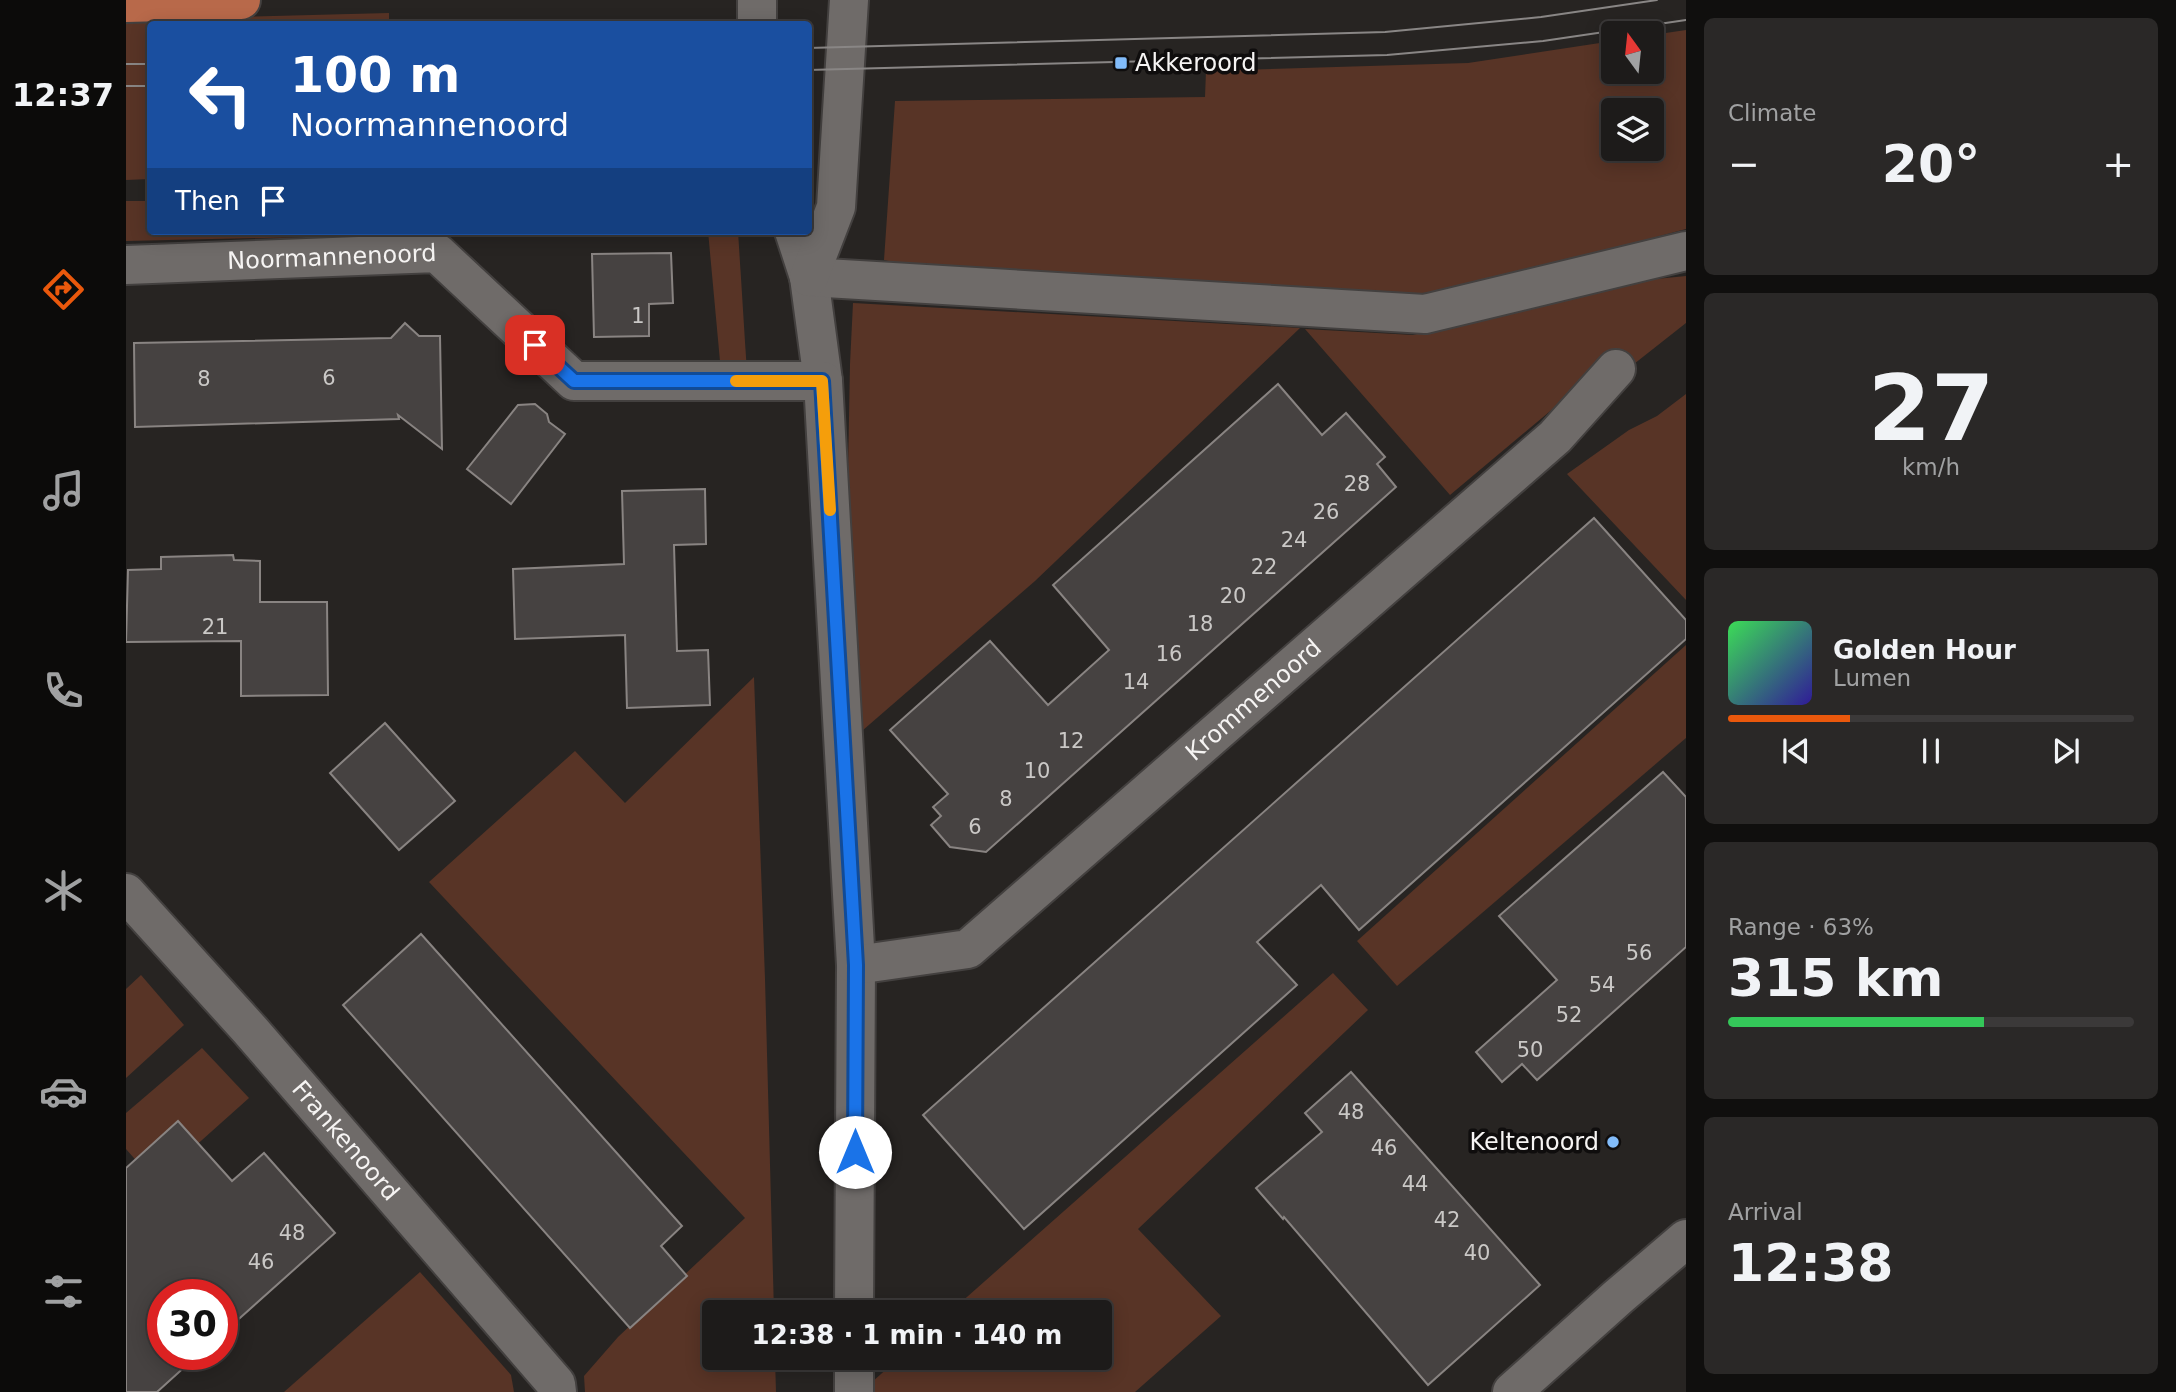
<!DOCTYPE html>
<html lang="en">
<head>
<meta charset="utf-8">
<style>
  :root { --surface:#1d1b1a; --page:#2a2827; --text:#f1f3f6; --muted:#a0a1a2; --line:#3b3939; --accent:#ea580c }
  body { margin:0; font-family:"DejaVu Sans",sans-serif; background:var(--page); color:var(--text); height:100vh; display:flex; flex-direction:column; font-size:26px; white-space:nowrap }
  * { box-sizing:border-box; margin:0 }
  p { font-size:23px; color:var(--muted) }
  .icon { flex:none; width:38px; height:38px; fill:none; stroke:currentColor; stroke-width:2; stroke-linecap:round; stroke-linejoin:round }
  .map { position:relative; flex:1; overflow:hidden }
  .panel { display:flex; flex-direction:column; gap:18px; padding:18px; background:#100f0e; width:490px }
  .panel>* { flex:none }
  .top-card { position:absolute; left:21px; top:21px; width:665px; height:214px; border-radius:7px; box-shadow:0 4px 18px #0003,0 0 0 2px var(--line); background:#1a4fa0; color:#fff; overflow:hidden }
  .needle { width:46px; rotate:345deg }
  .fabs { position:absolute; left:1475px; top:21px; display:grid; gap:14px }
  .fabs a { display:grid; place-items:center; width:63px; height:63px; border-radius:7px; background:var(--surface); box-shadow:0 4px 18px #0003,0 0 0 2px var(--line); font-size:35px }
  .speed { position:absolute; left:21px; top:1279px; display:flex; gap:14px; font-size:35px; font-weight:700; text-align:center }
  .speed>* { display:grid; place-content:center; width:91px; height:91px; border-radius:50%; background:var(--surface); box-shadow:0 4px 18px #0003,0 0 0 2px var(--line); line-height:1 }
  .speed .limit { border:10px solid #d22; background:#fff; color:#111 }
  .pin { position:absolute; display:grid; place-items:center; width:60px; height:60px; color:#fff; margin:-30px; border-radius:14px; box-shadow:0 4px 10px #0006 }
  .me { position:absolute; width:77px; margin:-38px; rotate:0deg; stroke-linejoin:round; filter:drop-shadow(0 0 5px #0008) }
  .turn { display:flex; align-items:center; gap:24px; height:147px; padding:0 28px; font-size:32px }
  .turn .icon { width:91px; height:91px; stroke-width:2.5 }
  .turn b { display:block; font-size:49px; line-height:60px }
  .then { display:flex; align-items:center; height:66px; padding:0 28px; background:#0003; gap:14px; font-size:26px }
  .big { font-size:52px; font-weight:700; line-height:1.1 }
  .panel .widget { flex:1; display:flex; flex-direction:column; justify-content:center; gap:10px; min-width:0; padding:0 24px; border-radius:10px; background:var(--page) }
  .panel .dial { align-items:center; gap:0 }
  .dial b { font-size:91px; line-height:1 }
  .song { display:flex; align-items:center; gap:21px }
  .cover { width:84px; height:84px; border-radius:10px; background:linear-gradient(135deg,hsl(130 70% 55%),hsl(250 70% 35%)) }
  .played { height:7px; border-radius:4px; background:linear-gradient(90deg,var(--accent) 30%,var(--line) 30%) }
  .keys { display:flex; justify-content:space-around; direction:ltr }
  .heat { display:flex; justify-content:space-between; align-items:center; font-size:38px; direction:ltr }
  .charge { height:10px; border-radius:5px; background:linear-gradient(90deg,#34c759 63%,var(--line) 0) }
  .trip { position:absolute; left:576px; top:1300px; width:410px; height:70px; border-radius:7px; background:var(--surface); box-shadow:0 4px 18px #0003,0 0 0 2px var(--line); font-weight:700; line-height:70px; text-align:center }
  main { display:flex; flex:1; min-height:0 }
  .tab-bar { display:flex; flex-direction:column; width:126px; justify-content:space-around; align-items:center; background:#0c0b0a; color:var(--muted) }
  .tab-bar .icon { width:49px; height:49px }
  .tab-bar .selected { color:var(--accent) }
  .tab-bar b { font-size:32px; color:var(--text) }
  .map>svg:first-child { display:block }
  .green { fill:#583426; fill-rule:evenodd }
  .building { fill:#464241; stroke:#898482; stroke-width:2 }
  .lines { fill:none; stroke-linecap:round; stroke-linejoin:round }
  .minor-casing { stroke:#43403f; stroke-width:42 }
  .major-casing { stroke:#43403f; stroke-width:42 }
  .minor { stroke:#6f6b69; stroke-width:38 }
  .major { stroke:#b8694a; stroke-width:38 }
  .tram { stroke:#898685; stroke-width:2 }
  .route-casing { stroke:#114b97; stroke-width:18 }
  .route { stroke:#1a73e8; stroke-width:12 }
  .slow { stroke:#f59e0b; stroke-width:12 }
  .poi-dot { fill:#82bcfa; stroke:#0f0d0d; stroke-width:2.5 }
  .labels { text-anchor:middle; stroke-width:7; stroke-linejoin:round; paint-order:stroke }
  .number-label { font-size:21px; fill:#cac8c6 }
  .poi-label { font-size:24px; fill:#f6f4f3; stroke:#0f0d0d; text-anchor:start }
  .street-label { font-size:24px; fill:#f6f4f3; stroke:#0f0d0d }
</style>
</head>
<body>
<main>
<nav class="tab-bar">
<b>12:37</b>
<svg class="icon selected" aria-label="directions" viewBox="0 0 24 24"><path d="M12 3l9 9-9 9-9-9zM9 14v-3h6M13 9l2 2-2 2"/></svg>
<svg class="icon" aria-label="music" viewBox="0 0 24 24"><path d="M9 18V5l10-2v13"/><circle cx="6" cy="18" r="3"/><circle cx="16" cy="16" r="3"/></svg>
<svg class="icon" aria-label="phone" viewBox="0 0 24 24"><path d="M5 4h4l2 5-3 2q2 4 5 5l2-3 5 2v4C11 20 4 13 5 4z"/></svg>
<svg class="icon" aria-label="climate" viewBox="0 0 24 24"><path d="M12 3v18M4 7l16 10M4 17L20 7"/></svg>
<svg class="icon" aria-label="car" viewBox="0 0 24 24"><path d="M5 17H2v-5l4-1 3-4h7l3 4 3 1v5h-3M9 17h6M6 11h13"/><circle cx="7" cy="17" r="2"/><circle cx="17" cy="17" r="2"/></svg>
<svg class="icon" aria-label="filters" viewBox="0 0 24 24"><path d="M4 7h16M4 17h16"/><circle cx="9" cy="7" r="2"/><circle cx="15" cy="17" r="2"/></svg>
</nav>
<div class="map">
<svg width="1560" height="1392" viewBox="0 0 1560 1392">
  <rect width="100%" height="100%" fill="#272422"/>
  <g class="green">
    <path d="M263 13V24H24V179L0 180V20Z"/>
    <path d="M1560 30V229L1336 289 1288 294 789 267 758 260 769 101 1079 97 1080 71 1342 63 1487 41 1488 72H1526V35ZM1488 110H1526V149H1488Z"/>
    <path d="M0 201H24V231H358V233L0 241Z"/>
    <path d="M582 231H612L621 373 595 372Z"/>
    <path d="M1560 276V323L1494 375 1447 392 1324 495 1179 329 1287 335 1520 280Z"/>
    <path d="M727 303 1174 328 909 581 729 737 721 526 724 364Z"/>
    <path d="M1560 394V600L1441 474 1503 430 1531 416Z"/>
    <path d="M1560 645V738L1271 986 1231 941Z"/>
    <path d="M628 677 639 979 648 1312H588V1358H649L650 1392H459L458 1376 492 1337 619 1218 303 882 449 751 499 803Z"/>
    <path d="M1207 973 1242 1010 1012 1229 1095 1316 1009 1392H737V1390L773 1358H973V1312H824Z"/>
    <path d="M15 975 58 1025 0 1078V989Z"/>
    <path d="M76 1048 123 1098 29 1182 0 1149V1113Z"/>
    <path d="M294 1272 385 1375 388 1392H158Z"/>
  </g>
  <g class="building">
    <path d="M545 253 547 303 523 304V336L468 337 466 254Z"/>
    <path d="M279 323 293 336H314L316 449 272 415 273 419 9 427 8 343 265 338Z"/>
    <path d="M1152 384 1196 435 1220 413 1259 457 1251 464 1270 487 860 852 824 847 805 825 815 816 807 807 822 794 764 730 864 641 922 705 983 650 927 585Z"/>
    <path d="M409 404 421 414 423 422 439 434 385 504 341 469 392 405Z"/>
    <path d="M579 489 580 544 548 545 551 651 582 650 584 705 501 708 499 635 389 639 387 569 498 564 496 491Z"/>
    <path d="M1468 518 1560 620V639L1233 930 1195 885 1131 942 1171 985 898 1229 797 1115Z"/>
    <path d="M107 555 108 560 134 561V602H201L202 695 115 696V641L0 642 2 570 35 569V557Z"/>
    <path d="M259 723 329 801 273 850 204 773Z"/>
    <path d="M1537 772 1560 797V947L1411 1080 1396 1064 1376 1082 1350 1052 1431 980 1373 916Z"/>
    <path d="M295 934 556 1226 535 1246 561 1276 504 1328 217 1005Z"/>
    <path d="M1225 1072 1414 1285 1302 1385 1158 1217 1157 1219 1130 1188 1196 1132 1179 1113Z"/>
    <path d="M52 1121 106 1181 138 1153 209 1233 96 1334V1295H37V1354H73L31 1392H0V1168Z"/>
  </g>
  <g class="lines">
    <defs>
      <g id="minor">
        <path d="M631 0V24"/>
        <path d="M668 231 683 277 697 381 730 965 728 1312"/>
        <path id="s1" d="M0 265 311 253 448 381H697"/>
        <path d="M683 277 1299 314 1560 251"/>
        <path d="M683 277 710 207 723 0"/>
        <path id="s2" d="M0 893 124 1030 430 1384 431 1392"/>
        <path id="s3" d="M730 965 842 949 1429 437 1490 369"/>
        <path d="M728 1392V1358"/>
        <path d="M1386 1392 1492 1297 1560 1239"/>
      </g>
      <path id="major" d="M0 3 115 0"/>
    </defs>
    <use href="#minor" class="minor-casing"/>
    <use href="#major" class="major-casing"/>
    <use href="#minor" class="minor"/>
    <use href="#major" class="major"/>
    <g class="tram">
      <path d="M682 48 1259 32 1415 17 1531 0"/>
      <path d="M0 64H24"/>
      <path d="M682 70 1261 55 1417 41 1560 20"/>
      <path d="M0 86H24"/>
    </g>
  </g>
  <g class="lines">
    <defs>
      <path id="route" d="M409 345 448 381H696L730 965 729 1152"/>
    </defs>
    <use href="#route" class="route-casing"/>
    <use href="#route" class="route"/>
    <path class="slow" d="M610 381H696L704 510"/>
  </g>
  <g class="poi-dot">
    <rect x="988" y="56" width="14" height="14" rx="3.5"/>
    <circle cx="1487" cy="1142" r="7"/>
  </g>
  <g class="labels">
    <g class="number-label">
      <text x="512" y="323">1</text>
      <text x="203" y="385">6</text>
      <text x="78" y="386">8</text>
      <text x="1231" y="491">28</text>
      <text x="1200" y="519">26</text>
      <text x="1168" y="547">24</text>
      <text x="1138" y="574">22</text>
      <text x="1107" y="603">20</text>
      <text x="1074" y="631">18</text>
      <text x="89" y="634">21</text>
      <text x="1043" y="661">16</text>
      <text x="1010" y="689">14</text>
      <text x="945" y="748">12</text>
      <text x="911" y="778">10</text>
      <text x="880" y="806">8</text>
      <text x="849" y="834">6</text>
      <text x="1513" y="960">56</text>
      <text x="1476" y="992">54</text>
      <text x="1443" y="1022">52</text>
      <text x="1404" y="1057">50</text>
      <text x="1225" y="1119">48</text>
      <text x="1258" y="1155">46</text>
      <text x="1289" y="1191">44</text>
      <text x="1321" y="1227">42</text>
      <text x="166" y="1240">48</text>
      <text x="1351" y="1260">40</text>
      <text x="135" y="1269">46</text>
    </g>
    <g class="poi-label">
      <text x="1009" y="71">Akkeroord</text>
      <text x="1473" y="1150" text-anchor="end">Keltenoord</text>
    </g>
    <g class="street-label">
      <text dy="8" stroke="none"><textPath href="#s1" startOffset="206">Noormannenoord</textPath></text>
      <text dy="8" stroke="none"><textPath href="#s3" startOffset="492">Krommenoord</textPath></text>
      <text dy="8" stroke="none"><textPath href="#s2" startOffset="331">Frankenoord</textPath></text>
    </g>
  </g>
</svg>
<div class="fabs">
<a><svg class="needle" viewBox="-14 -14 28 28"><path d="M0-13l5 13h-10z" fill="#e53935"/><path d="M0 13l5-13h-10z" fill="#a0a1a2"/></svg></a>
<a><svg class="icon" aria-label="layers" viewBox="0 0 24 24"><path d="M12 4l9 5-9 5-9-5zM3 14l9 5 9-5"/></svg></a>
</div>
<div class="speed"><div class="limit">30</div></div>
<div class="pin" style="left:409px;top:345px;background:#d93025"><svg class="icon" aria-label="arrive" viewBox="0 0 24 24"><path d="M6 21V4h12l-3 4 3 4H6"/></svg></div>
<svg class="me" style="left:729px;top:1152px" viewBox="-20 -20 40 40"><circle r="19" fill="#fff"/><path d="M0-13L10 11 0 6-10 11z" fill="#1a73e8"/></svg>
<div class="trip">12:38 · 1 min · 140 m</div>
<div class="top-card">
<div class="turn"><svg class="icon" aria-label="left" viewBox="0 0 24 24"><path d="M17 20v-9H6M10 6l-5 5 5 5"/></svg><div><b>100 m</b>Noormannenoord</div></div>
<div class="then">Then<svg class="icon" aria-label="arrive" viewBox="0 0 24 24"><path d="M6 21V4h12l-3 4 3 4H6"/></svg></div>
</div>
</div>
<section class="panel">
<div class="widget"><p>Climate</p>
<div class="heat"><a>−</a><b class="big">20°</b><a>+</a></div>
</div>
<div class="widget dial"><b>27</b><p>km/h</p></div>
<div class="widget">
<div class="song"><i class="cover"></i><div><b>Golden Hour</b><p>Lumen</p></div></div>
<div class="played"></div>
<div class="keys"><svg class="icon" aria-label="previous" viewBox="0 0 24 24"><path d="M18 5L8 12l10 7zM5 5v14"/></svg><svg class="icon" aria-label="pause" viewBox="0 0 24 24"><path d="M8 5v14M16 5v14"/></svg><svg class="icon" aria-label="next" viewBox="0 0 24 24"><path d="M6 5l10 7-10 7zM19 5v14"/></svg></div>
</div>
<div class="widget"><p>Range · 63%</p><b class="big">315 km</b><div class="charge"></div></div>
<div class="widget"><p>Arrival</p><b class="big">12:38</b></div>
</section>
</main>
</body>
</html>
